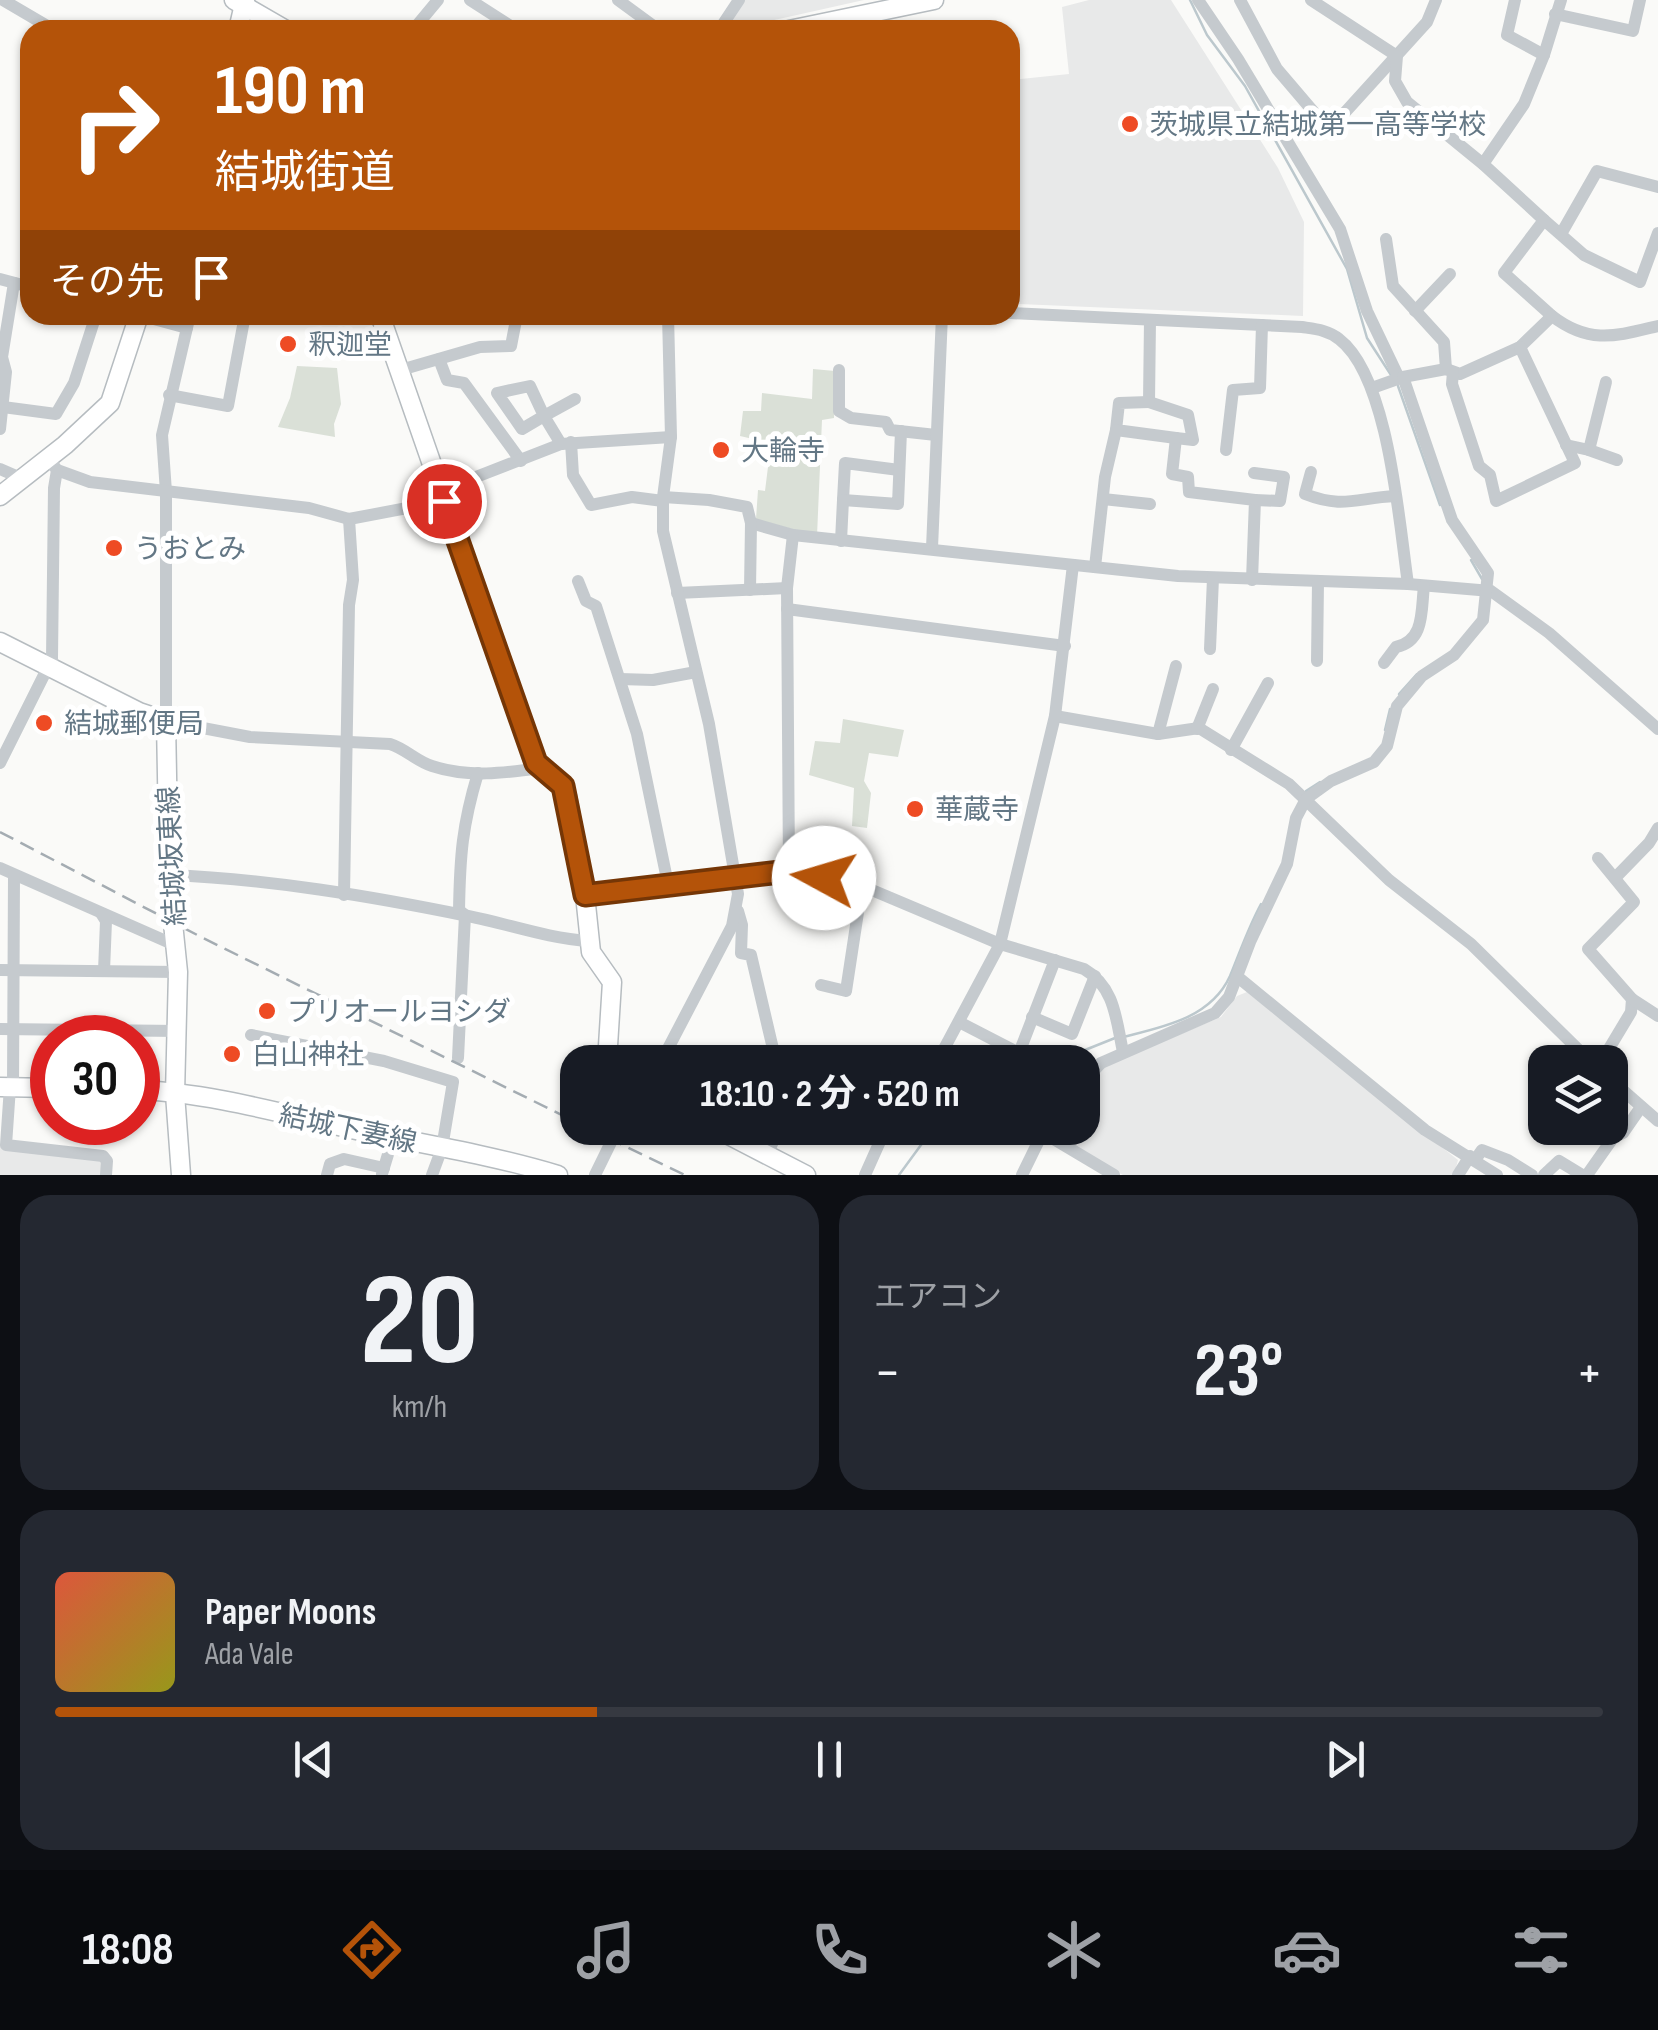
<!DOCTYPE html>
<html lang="ja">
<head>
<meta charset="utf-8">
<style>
  :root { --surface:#171b24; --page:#242831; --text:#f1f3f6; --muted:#9ea1a6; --line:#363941; --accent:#b45309 }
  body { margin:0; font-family:"Sofia Sans Condensed","Noto Sans JP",sans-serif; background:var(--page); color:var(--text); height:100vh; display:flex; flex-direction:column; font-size:38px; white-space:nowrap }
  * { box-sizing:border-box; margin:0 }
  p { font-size:32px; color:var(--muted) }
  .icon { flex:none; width:55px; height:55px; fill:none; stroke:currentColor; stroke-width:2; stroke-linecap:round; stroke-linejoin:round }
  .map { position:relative; height:1175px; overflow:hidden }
  .side { display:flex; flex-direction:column; gap:20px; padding:20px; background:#0d0f14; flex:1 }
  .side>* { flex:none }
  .top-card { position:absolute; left:20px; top:20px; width:1000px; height:305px; border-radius:30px; box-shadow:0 2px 8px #0004; background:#b45309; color:#fff; overflow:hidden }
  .buttons { position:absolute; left:1528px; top:1045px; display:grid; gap:20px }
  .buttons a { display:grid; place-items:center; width:100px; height:100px; border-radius:20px; background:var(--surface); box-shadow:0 2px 8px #0004; font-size:50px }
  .speed { position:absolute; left:30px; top:1015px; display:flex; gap:20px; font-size:50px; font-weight:700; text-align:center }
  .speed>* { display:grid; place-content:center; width:130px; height:130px; border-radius:50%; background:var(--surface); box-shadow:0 2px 8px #0004; line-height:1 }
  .speed .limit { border:15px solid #d22; background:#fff; color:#111 }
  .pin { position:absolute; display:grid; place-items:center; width:85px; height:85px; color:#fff; margin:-42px; border:5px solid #fff; border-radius:50%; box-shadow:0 2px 10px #0007 }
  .me { position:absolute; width:110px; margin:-55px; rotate:276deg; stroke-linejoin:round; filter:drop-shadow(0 0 8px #0008) }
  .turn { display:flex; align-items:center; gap:35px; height:210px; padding:0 30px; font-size:45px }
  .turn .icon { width:130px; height:130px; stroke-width:2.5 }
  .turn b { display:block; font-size:70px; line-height:85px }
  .then { display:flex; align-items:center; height:95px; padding:0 30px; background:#0003; gap:20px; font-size:38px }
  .big { font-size:75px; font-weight:700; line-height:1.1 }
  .side .tile { flex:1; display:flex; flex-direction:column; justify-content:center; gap:15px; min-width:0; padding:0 35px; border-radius:30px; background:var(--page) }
  .side .dial { align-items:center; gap:0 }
  .dial b { font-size:130px; line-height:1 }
  .song { display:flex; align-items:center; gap:30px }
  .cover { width:120px; height:120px; border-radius:15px; background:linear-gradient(135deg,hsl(10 70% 55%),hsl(60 70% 35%)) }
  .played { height:10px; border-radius:5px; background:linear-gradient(90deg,var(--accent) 35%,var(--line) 35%) }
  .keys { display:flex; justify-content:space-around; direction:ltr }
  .heat { display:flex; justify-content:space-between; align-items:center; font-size:55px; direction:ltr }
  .side .tiles { flex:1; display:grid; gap:20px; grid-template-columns:1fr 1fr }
  .tile:last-child { grid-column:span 2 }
  .trip { position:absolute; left:560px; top:1045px; width:540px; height:100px; border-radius:30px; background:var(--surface); box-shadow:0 2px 8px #0004; font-weight:700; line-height:100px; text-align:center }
  .dock { display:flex; height:160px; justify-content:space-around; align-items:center; background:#090b0e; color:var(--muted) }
  .dock .icon { width:70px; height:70px }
  .dock .current { color:var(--accent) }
  .dock b { font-size:45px; color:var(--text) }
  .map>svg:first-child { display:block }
  .built { fill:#e8e9e9 }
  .green { fill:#dae0d7 }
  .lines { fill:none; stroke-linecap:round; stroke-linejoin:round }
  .stream { stroke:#bcc8cd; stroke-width:2.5 }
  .major-casing { stroke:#b6bcc0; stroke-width:21 }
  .minor { stroke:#c5cace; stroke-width:12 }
  .major { stroke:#fff; stroke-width:18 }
  .rail { stroke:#a4acb2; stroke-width:2.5; stroke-dasharray:15 8; stroke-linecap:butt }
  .route-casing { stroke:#753606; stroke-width:25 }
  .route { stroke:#b45309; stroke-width:18 }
  .poi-dot { fill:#ee4b24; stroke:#fff; stroke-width:4 }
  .labels { text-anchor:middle; stroke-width:10; stroke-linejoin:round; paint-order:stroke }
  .poi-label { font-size:28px; fill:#637785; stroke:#fff; text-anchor:start }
  .street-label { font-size:28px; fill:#637785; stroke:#fff }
</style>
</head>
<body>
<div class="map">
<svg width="1658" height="1175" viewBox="0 0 1658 1175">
  <rect width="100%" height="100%" fill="#fafaf8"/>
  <g class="built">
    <path d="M734 0H864L729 30H715Z"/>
    <path d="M1089 0H1171L1278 168 1304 222 1303 316 1019 304 1018 236 1010 226V80L1069 74 1062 7Z"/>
    <path d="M1247 992 1458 1160 1454 1175H1123L1068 1145 1058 1133V1128H1082L1083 1088 1102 1067 1221 1017 1237 996Z"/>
    <path d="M0 1144 103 1156 102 1175H0Z"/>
  </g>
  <g class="green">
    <path d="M297 366 337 368 341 404 334 424 335 437 278 427 290 398Z"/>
    <path d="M813 369 835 371 834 418 822 420 817 536 756 519 758 490 765 491 771 443 740 436 743 411H761L762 393 812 399Z"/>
    <path d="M843 719 904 730 898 757 869 753 864 781 871 793 867 828 852 826 854 788 809 775 815 741 840 743Z"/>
  </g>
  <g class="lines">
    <g class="stream">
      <path d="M1190 0 1207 35 1245 86 1347 269 1367 338 1391 375"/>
      <path d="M1398 386 1440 505"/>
      <path d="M1471 560 1482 579"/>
      <path d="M1399 694 1417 674"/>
      <path d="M1385 730 1390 709"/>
      <path d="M1306 791 1320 782"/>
      <path d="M1123 1037C1163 1027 1211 1018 1230 976 1240 952 1248 928 1261 904"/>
      <path d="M1055 1062 1115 1038"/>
      <path d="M953 1128H973"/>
      <path d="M899 1175 929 1134 947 1128"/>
    </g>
    <defs>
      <g id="major">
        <path d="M234 0 286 30"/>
        <path d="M238 30 245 0"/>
        <path d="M789 30 934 0"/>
        <path d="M380 315 536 763 561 783 567 797 585 895 591 952 612 982 607 1062"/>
        <path d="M0 496 65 445 110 403 139 315"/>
        <path d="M0 642 139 712 166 721 169 884 178 972 175 1094 181 1175"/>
        <path d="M0 1087 52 1088"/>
        <path d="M138 1090C206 1092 288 1115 356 1130 423 1144 492 1155 558 1175"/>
        <path d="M715 1128 806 1175"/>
      </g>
    </defs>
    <use href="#major" class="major-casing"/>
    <g class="minor">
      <path d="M3 0 54 30"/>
      <path d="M470 0 517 30"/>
      <path d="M618 0 659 30"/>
      <path d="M1198 0 1238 59 1340 229 1367 311 1399 378"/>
      <path d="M1240 0 1277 69 1329 130 1427 22 1436 0"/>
      <path d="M1311 0 1397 56 1395 81 1407 102 1483 164 1544 220 1504 273 1552 316 1520 347 1460 374 1446 369"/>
      <path d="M1515 0 1507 35 1544 55"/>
      <path d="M1555 14 1633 31 1640 0"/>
      <path d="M413 30 438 0"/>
      <path d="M719 30 739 0"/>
      <path d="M1483 164 1524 104 1544 55 1561 0"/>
      <path d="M1544 220 1584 255 1640 282 1658 233"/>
      <path d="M1561 234 1597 171 1658 187"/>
      <path d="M1010 247V266"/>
      <path d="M0 279 30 287"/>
      <path d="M1415 311 1450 274"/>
      <path d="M1010 313 1302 327C1315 329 1328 330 1339 339 1389 377 1399 523 1408 584"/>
      <path d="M139 315 187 328"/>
      <path d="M190 315 162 435 166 492V721L250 737 390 744C406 749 416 761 432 766 468 778 505 773 541 768"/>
      <path d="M1552 316C1590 345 1616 336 1658 326"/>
      <path d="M1150 320 1149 402 1188 415 1193 440 1176 438 1172 474 1188 477 1189 492 1255 500 1252 580"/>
      <path d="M439 359 447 380 464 383 521 461"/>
      <path d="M839 370V411L851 418 886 422 890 430 936 435"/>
      <path d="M397 371 480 347 511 346 517 315"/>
      <path d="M1453 372 1452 384 1479 466 1490 475 1496 501 1575 463 1520 347"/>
      <path d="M530 386 544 416 522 429 497 393Z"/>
      <path d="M1372 388 1403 377 1446 369 1444 342 1393 286 1386 239"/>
      <path d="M169 395 228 406 245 315"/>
      <path d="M1149 402 1119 403 1116 430 1176 438"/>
      <path d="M3 407 56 414 74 383 96 315"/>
      <path d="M0 429 6 372 2 357 14 283"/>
      <path d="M571 442 573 475 591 505 632 497 663 501"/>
      <path d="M561 444 544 416 575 399"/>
      <path d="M1566 445 1589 450 1606 382"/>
      <path d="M1226 450 1233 390 1260 388 1262 325"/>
      <path d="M1589 450 1617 460"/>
      <path d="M49 459 57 470 90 482 309 508 349 519 444 501"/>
      <path d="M0 469 23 479"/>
      <path d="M1311 472 1305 494C1343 509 1356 498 1395 496"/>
      <path d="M1254 473 1284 477 1280 501 1255 500"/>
      <path d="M440 491 561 444 671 437"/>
      <path d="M663 497 709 500 747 507 751 523 793 535 1178 576 1408 584 1491 591 1549 633 1658 729"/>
      <path d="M1103 499 1150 504"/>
      <path d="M843 500 845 463 899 470"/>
      <path d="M841 541 843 500 898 504 901 431"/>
      <path d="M932 548 942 315"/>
      <path d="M1095 567 1105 477 1116 430"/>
      <path d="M578 581 586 601 596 606 637 734 668 884"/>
      <path d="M750 590 751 523"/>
      <path d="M677 593 787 588"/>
      <path d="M787 609 1065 646"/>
      <path d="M1210 649 1213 578"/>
      <path d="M1317 661 1318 582"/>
      <path d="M1384 663 1396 647C1425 641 1421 610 1424 586"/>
      <path d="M620 679 653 680 696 672"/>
      <path d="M1055 716 1158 734 1199 728 1289 784 1389 880 1471 944 1591 1062"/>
      <path d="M1197 729 1213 689"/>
      <path d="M1158 734 1176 666"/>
      <path d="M1231 750 1268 683"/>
      <path d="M0 763 52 659 54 488 57 470"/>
      <path d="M1598 858 1634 902 1588 949 1632 999 1631 1012 1601 1062"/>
      <path d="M0 868 177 946"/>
      <path d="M789 871 787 588 793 535"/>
      <path d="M169 875C269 879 370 896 468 916 509 924 546 938 589 941"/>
      <path d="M1615 878 1649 843 1658 828"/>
      <path d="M344 895 349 605 353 580 349 519"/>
      <path d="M585 895 789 871 860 885 1000 944 1084 969C1115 987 1116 1019 1123 1052"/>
      <path d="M738 911 742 925 741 953 751 955 774 1053 784 1062"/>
      <path d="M101 913 106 921 104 971"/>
      <path d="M0 970 178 972"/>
      <path d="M1239 978 1425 1130 1497 1175"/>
      <path d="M821 985 846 991 862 886"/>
      <path d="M1632 999 1658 1016"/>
      <path d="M1032 1017 1072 1034 1095 976"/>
      <path d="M959 1022 1019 1053 1055 960"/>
      <path d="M0 1029 179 1031"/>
      <path d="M251 1035 384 1061 453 1082 442 1148 432 1175"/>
      <path d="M458 1058 465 915 459 910C460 856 462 826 478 773"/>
      <path d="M661 1062 732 926 738 894 709 724 663 531V497L671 437 668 315"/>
      <path d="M937 1062 1000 944 1055 716 1073 565"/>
      <path d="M1610 1079 1658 1121"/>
      <path d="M1082 1083 1101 1063 1215 1013 1229 997 1250 942 1287 864 1296 818 1306 799 1331 781 1374 762 1387 746 1397 706 1422 676 1454 655 1483 620 1488 573 1452 520 1403 377"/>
      <path d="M10 1087 6 1145 103 1156 107 1161 106 1175"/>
      <path d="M13 1087 14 875"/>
      <path d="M1042 1132 1114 1175"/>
      <path d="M767 1155 779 1128"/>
      <path d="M1475 1160 1482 1150 1508 1160 1532 1175"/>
      <path d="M382 1174 393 1138"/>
      <path d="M327 1175 330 1164 344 1159 384 1168"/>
      <path d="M595 1175 618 1128"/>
      <path d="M865 1175 886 1128"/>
      <path d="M1022 1175 1045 1128"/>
      <path d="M1458 1175 1470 1156"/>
      <path d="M1544 1175 1559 1161 1582 1175"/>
      <path d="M1587 1175 1613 1138 1623 1133 1641 1107"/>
    </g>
    <use href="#major" class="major"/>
    <g class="rail">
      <path d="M0 832 203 938 578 1123"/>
      <path d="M587 1128 685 1175"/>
    </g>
  </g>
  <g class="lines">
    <defs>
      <path id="route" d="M444 501 536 763 563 786 585 895 789 871 824 878"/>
    </defs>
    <use href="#route" class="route-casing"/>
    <use href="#route" class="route"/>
  </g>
  <g class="poi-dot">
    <circle cx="1130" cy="124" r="10"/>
    <circle cx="288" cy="344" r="10"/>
    <circle cx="721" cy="450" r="10"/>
    <circle cx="114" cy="548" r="10"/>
    <circle cx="44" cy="723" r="10"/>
    <circle cx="915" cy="809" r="10"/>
    <circle cx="267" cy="1011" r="10"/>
    <circle cx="232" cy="1054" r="10"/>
  </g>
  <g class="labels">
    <g class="poi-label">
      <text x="1150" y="134">茨城県立結城第一高等学校</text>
      <text x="308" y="354">釈迦堂</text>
      <text x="741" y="460">大輪寺</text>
      <text x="134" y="558">うおとみ</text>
      <text x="64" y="733">結城郵便局</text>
      <text x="935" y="819">華蔵寺</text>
      <text x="287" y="1021">プリオールヨシダ</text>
      <text x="252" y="1064">白山神社</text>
    </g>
    <g class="street-label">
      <text transform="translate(171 856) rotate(-93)" y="10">結城坂東線</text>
      <text transform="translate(348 1128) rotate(12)" y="10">結城下妻線</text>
    </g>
  </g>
</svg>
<div class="buttons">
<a><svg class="icon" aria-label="layers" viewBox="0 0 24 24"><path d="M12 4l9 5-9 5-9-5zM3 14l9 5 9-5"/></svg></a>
</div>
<div class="speed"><div class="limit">30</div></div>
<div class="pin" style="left:444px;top:501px;background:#d93025"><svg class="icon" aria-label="arrive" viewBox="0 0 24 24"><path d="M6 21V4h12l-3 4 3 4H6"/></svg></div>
<svg class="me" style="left:824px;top:878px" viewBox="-20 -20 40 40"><circle r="19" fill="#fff"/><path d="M0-13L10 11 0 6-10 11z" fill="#b45309"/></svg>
<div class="trip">18:10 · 2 分 · 520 m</div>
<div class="top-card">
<div class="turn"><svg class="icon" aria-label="right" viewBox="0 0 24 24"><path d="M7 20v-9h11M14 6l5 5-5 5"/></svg><div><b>190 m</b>結城街道</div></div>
<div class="then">その先<svg class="icon" aria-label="arrive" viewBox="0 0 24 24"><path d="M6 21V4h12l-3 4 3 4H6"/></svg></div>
</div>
</div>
<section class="side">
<div class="tiles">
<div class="tile dial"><b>20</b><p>km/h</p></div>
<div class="tile"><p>エアコン</p>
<div class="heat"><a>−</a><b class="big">23°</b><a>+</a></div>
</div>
<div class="tile">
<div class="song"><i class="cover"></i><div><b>Paper Moons</b><p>Ada Vale</p></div></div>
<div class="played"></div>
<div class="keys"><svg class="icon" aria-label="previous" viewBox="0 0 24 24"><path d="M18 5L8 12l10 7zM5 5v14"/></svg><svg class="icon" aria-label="pause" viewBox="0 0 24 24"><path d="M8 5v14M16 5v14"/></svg><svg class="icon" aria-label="next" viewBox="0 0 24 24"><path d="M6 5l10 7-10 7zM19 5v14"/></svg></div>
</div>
</div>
</section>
<nav class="dock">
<b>18:08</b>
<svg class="icon current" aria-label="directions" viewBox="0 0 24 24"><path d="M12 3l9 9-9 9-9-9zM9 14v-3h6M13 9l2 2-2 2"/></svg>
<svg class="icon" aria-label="music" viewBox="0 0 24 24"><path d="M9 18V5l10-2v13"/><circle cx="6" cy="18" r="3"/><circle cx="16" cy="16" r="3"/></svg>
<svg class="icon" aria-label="phone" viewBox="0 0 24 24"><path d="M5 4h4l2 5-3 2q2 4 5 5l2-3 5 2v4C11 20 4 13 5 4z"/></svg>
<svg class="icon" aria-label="climate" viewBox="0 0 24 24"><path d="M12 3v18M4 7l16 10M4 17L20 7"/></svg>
<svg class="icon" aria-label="car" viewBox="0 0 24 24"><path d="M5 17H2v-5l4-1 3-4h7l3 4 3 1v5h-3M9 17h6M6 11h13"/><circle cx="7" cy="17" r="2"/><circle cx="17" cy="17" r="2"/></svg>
<svg class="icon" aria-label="filters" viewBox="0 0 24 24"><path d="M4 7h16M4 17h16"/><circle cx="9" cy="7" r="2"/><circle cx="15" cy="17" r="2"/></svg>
</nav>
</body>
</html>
